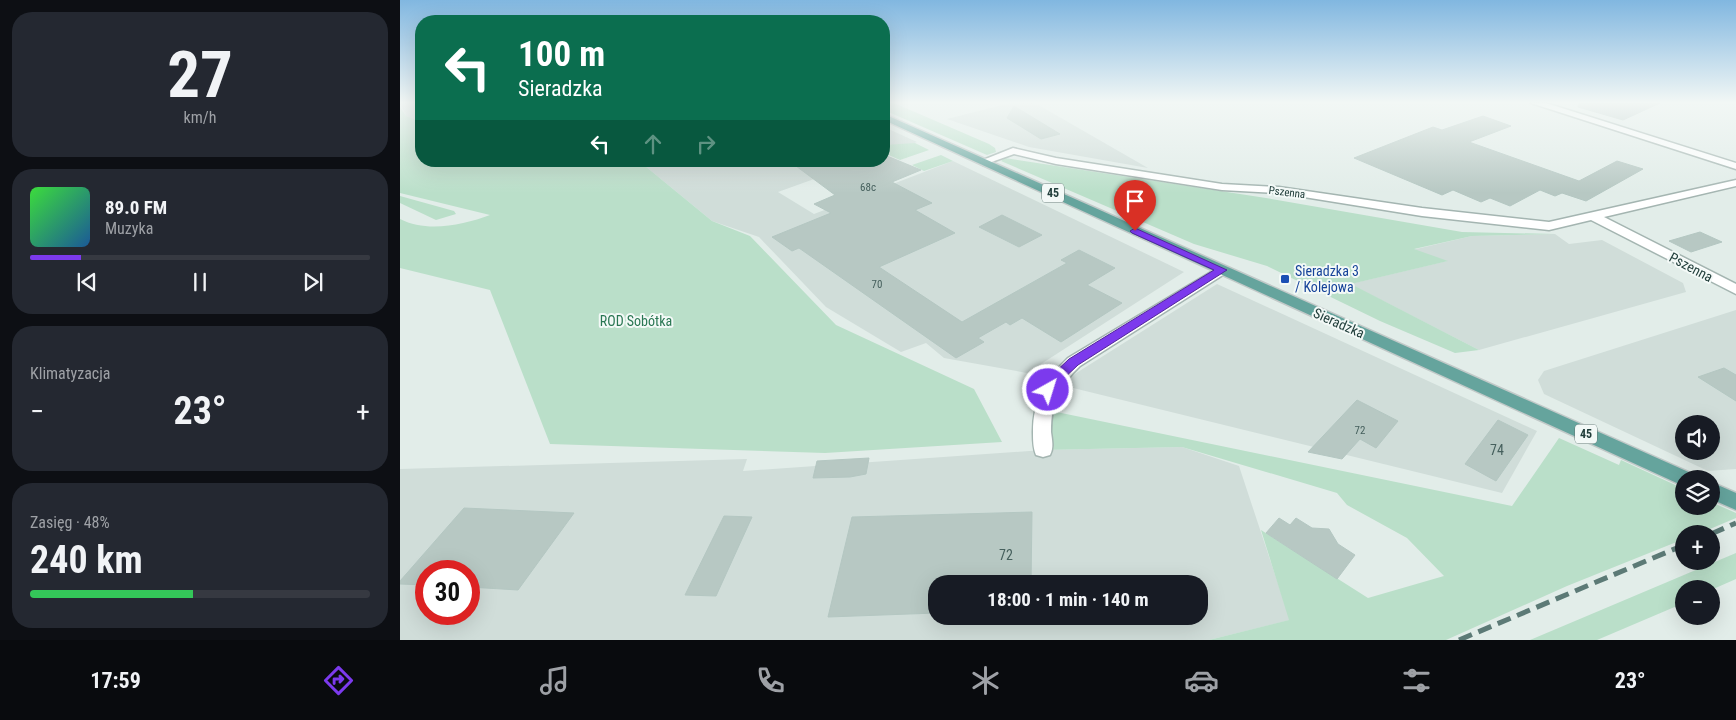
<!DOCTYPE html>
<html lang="pl">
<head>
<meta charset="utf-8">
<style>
  :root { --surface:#171b24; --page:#242831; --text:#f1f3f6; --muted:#9ea1a6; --line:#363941; --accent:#7c3aed }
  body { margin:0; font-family:"Roboto Condensed",sans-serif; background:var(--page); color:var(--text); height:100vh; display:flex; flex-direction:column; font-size:19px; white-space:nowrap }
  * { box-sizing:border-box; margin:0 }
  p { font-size:16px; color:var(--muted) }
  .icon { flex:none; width:28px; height:28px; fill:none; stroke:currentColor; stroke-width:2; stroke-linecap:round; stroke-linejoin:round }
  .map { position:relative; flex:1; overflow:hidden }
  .panel { display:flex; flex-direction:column; gap:12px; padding:12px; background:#0d0f14; width:400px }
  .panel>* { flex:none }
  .top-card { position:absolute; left:15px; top:15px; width:475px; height:152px; border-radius:20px; box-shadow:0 5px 20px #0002; background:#0b6e4f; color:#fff; overflow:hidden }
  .buttons { position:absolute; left:1275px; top:415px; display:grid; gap:10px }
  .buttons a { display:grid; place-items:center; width:45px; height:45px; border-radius:50%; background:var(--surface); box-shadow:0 5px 20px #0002; font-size:25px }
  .speed { position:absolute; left:15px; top:560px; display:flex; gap:10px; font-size:25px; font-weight:700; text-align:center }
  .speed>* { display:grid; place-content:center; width:65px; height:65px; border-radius:50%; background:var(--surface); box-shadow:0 5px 20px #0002; line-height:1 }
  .speed .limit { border:8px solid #d22; background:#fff; color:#111 }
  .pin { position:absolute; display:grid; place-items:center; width:42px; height:42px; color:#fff; margin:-51px -21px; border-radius:50% 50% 50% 0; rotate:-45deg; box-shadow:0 0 5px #0007 }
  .pin .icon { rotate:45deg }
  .me { position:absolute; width:55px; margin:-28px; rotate:39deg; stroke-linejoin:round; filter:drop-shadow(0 0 4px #0008) }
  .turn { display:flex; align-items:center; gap:18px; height:105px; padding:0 20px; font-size:22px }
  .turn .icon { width:65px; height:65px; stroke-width:2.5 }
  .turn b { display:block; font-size:35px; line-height:42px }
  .lanes { display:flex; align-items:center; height:48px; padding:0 20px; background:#0003; justify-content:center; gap:25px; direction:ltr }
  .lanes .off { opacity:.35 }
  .big { font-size:38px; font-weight:700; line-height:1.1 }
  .panel .widget { flex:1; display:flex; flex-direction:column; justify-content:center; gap:8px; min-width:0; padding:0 18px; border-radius:20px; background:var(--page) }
  .panel .dial { align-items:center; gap:0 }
  .dial b { font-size:65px; line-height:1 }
  .song { display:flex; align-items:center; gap:15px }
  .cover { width:60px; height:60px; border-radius:8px; background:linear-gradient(135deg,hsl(120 70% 55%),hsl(210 70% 35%)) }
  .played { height:5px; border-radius:2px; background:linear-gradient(90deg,var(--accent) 15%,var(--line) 15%) }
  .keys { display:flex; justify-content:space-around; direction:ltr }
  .heat { display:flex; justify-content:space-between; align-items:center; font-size:28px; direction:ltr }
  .charge { height:8px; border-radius:4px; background:linear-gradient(90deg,#34c759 48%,var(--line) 0) }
  .trip { position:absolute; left:528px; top:575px; width:280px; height:50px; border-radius:20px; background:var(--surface); box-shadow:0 5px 20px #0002; font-weight:700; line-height:50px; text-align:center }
  .menu { display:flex; height:80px; justify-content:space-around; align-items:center; background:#090b0e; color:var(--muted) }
  .menu .icon { width:35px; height:35px }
  .menu .active { color:var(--accent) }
  .menu b { font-size:22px; color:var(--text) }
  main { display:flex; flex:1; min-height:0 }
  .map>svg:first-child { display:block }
  .built { fill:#d0ddd9; fill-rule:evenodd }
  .green { fill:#badfc9 }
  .building { fill:#b7c8c3; stroke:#b4c7c2 }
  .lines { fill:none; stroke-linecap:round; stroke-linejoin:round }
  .minor-casing { stroke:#a4b5b1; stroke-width:3 }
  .major-casing { stroke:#c1c9c8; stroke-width:3 }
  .minor { fill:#fff; fill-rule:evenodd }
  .major { fill:#65a49d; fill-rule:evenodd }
  .rail { stroke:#5c7a76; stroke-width:5; stroke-dasharray:14 7; stroke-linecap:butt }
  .route { fill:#7c3aed; stroke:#51269a }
  .transit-dot { fill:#1a4fb4; stroke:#f3f9f7; stroke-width:2 }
  .labels { text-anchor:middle; stroke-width:4; stroke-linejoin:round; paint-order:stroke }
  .number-label { font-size:11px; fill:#46605d }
  .far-street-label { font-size:11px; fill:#213e3b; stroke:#f3f9f7 }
  .shield { fill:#f3f9f7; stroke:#607673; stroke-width:1 }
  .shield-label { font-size:12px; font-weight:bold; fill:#213e3b }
  .street-label { font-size:14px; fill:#213e3b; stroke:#f3f9f7 }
  .transit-label { font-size:14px; fill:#164399; stroke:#f3f9f7; text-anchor:start }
  .park-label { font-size:14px; fill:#2a7753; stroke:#f3f9f7 }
  .near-number-label { font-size:14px; fill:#46605d }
</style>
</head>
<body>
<main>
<section class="panel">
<div class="widget dial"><b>27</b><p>km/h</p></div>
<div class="widget">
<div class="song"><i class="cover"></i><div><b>89.0 FM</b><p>Muzyka</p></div></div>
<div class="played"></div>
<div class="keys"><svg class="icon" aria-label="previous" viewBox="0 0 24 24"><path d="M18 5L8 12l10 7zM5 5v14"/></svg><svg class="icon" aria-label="pause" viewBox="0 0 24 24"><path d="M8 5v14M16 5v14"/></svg><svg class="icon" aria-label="next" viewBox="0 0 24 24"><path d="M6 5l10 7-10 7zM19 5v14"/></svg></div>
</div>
<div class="widget"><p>Klimatyzacja</p>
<div class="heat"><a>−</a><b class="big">23°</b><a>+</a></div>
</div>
<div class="widget"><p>Zasięg · 48%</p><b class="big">240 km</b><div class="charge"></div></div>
</section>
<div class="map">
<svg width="1336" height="640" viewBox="0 0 1336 640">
  <rect width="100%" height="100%" fill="#e2ede9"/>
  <g class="built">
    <path d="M0 103H21V121L6 116Z"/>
    <path d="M610 103H635L748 168 629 147 547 119Z"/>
    <path d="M484 127 517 142 484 154Z"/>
    <path d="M239 161H464L378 192 414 214 553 161 784 272 627 373 544 358 526 343 501 352 426 307 359 237 312 221Z"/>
    <path d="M1155 234 1169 244 1202 240 1283 283 1286 292 1079 350 950 284 1047 261 1012 250 1072 236Z"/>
    <path d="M817 284 1137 431 1102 493 665 386 670 377Z"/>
    <path d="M1336 310V469L1308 471 1144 394 1138 380 1144 371ZM1284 424H1311V451H1284Z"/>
    <path d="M782 447 839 466 890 620 809 640H0V469L347 459 343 471 643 450ZM26 571H69V614H26ZM536 584H799V616H536Z"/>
  </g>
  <g class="green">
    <path d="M484 103H494L589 144 595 148 596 152 587 155 484 110Z"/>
    <path d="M0 107 6 116 21 121V161H239L312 221 350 236 436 325 574 389 602 442 425 453 150 444 90 290 0 268V219C27 233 63 225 90 215L0 193Z"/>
    <path d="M515 143 529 150 500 160 484 153V145Z"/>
    <path d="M541 155 553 161 524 171 512 165Z"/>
    <path d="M605 158 866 198 1062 232 1155 234 1072 236 1014 249 1048 261 951 284 1079 350 1055 353 980 321 867 266 794 244 601 161Z"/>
    <path d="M0 196 54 211 56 214 36 220 0 203Z"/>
    <path d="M642 409 1112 506 1159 438 1219 465 1221 460 1284 489V506H1311V502L1336 513V518L1298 534H1284V539L1167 586 1046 640H809L889 620 861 530 968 598 1044 576 1007 538 947 505 937 493 782 447 643 450Z"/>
    <path d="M1336 553V579L1311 590 1284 589V603L1197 640H1130Z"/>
  </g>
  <g class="building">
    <path d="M1179 103H1260L1223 120 1178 107Z"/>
    <path d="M614 106 660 134 641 139 607 118Z"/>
    <path d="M1083 116 1111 126 1069 142 1179 181 1217 161 1243 169 1186 201 1162 193 1155 196 1140 190 1110 206 1090 198 1081 202 1053 190 1042 195 954 158 1033 127 1042 130Z"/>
    <path d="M487 156 521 170 492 182 532 203 515 210 555 233 479 267 562 322 667 263 661 260 679 250 715 268 687 285 722 303 661 342 622 318 610 325 606 322 578 338 584 342 556 358 399 248 392 251 372 237 431 213 414 204 435 195 396 166 410 161H484V157Z"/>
    <path d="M602 215 642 235 619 247 579 227Z"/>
    <path d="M1300 232 1322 242 1291 252 1269 241Z"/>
    <path d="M1324 368 1336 375V401L1298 377Z"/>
    <path d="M957 400 998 421 976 448 960 439 942 459 908 452Z"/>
    <path d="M1098 420 1128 435 1096 481 1065 464Z"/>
    <path d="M469 458 466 474 450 477 413 478 417 461Z"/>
    <path d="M64 508 174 513 118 590 69 587V571H26V585L0 584V581Z"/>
    <path d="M632 512 631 584H536V613L428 617 452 517Z"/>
    <path d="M324 516 352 517 316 596 285 595Z"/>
    <path d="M879 518 890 525 896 518 912 528 929 529 938 544 955 555 937 579 866 533Z"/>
  </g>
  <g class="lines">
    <defs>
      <g id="minor">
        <path d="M1131 103H1146L1336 163V169Z"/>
        <path d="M613 148 656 158 822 184 879 187 1022 208 1149 222 1336 180V186L1204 217 1336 284V294L1191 220 1149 230 1022 216 879 193 822 190 656 164 614 154 583 165 578 162Z"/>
        <path d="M821 266 828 270 826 273 680 366C659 386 651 402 651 432 652 440 654 448 650 455L643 457 636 455C633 448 633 440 633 432 633 400 645 380 668 358Z"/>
      </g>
      <g id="major">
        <path d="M484 114 1293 474 1296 479H1284V486L1279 484 484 120Z"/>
        <path d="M1311 482 1336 493V510L1311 499Z"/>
      </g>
    </defs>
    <use href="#minor" class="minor-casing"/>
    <use href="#major" class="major-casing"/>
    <use href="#minor" class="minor"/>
    <use href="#major" class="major"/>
    <g class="rail">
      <path d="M1311 534 1336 523"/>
      <path d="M1059 640 1284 545"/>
    </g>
  </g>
  <linearGradient id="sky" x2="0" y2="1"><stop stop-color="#81b7e0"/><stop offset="0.53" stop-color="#f2f7f5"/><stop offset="1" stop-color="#f2f7f5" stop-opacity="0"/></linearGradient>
  <rect width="1336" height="193" fill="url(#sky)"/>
  <path class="route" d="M735 228 827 270 678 365 661 381 653 393H644L642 390 652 375 669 359 814 270 732 233 730 231Z"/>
  <rect class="transit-dot" x="880" y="274" width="10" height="10" rx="2.5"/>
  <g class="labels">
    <g class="number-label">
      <text x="468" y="191">68c</text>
      <text x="477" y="288">70</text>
      <text x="960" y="434">72</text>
    </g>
    <g class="far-street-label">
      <text transform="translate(887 192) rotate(7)" y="4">Pszenna</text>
    </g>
    <g class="shield">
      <rect x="642" y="183.5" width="22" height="19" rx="4"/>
      <rect x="1175" y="424.5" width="22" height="19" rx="4"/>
    </g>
    <g class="shield-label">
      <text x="653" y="197">45</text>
      <text x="1186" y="438">45</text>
    </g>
    <g class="street-label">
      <text transform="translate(1291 267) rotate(28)" y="5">Pszenna</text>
      <text transform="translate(939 323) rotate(24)" y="5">Sieradzka</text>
    </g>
    <g class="transit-label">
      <text x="895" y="276">Sieradzka 3<tspan x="895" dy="16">/ Kolejowa</tspan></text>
    </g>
    <g class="park-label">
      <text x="236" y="326">ROD Sobótka</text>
    </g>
    <g class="near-number-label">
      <text x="1097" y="455">74</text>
      <text x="606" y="560">72</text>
    </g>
  </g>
</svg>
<div class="buttons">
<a><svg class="icon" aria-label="sound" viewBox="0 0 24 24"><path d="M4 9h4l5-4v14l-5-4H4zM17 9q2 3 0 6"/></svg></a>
<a><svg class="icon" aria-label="layers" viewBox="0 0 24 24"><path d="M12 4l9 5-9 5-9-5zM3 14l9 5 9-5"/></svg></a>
<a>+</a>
<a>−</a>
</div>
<div class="speed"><div class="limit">30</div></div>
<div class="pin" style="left:735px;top:231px;background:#d93025"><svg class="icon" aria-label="arrive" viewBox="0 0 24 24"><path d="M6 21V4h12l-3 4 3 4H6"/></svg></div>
<svg class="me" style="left:648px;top:390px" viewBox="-20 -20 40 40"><circle r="17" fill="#7c3aed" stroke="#fff" stroke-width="3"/><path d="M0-11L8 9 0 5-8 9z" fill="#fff"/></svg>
<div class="trip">18:00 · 1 min · 140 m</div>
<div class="top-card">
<div class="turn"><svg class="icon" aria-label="left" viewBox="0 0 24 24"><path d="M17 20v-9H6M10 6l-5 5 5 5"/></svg><div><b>100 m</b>Sieradzka</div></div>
<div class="lanes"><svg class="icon" aria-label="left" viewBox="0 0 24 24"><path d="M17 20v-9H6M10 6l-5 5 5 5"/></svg><svg class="icon off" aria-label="ahead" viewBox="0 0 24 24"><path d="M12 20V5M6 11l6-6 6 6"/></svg><svg class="icon off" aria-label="right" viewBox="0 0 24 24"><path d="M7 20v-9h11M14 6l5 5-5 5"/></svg></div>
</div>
</div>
</main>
<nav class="menu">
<b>17:59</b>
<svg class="icon active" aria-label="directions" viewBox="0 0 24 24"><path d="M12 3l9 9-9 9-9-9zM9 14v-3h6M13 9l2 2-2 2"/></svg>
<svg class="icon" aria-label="music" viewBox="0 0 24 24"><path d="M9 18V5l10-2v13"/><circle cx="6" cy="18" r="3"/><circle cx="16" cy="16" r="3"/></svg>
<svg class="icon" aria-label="phone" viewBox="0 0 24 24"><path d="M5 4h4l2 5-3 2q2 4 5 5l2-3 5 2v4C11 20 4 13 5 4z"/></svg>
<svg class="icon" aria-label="climate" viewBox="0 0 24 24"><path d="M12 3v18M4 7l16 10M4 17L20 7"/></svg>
<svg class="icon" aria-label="car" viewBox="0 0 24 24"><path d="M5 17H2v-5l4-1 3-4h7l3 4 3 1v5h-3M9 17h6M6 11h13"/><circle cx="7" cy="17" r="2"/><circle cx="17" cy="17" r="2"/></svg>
<svg class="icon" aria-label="filters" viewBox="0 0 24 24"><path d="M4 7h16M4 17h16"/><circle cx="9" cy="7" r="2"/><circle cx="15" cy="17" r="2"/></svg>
<b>23°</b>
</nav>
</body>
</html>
